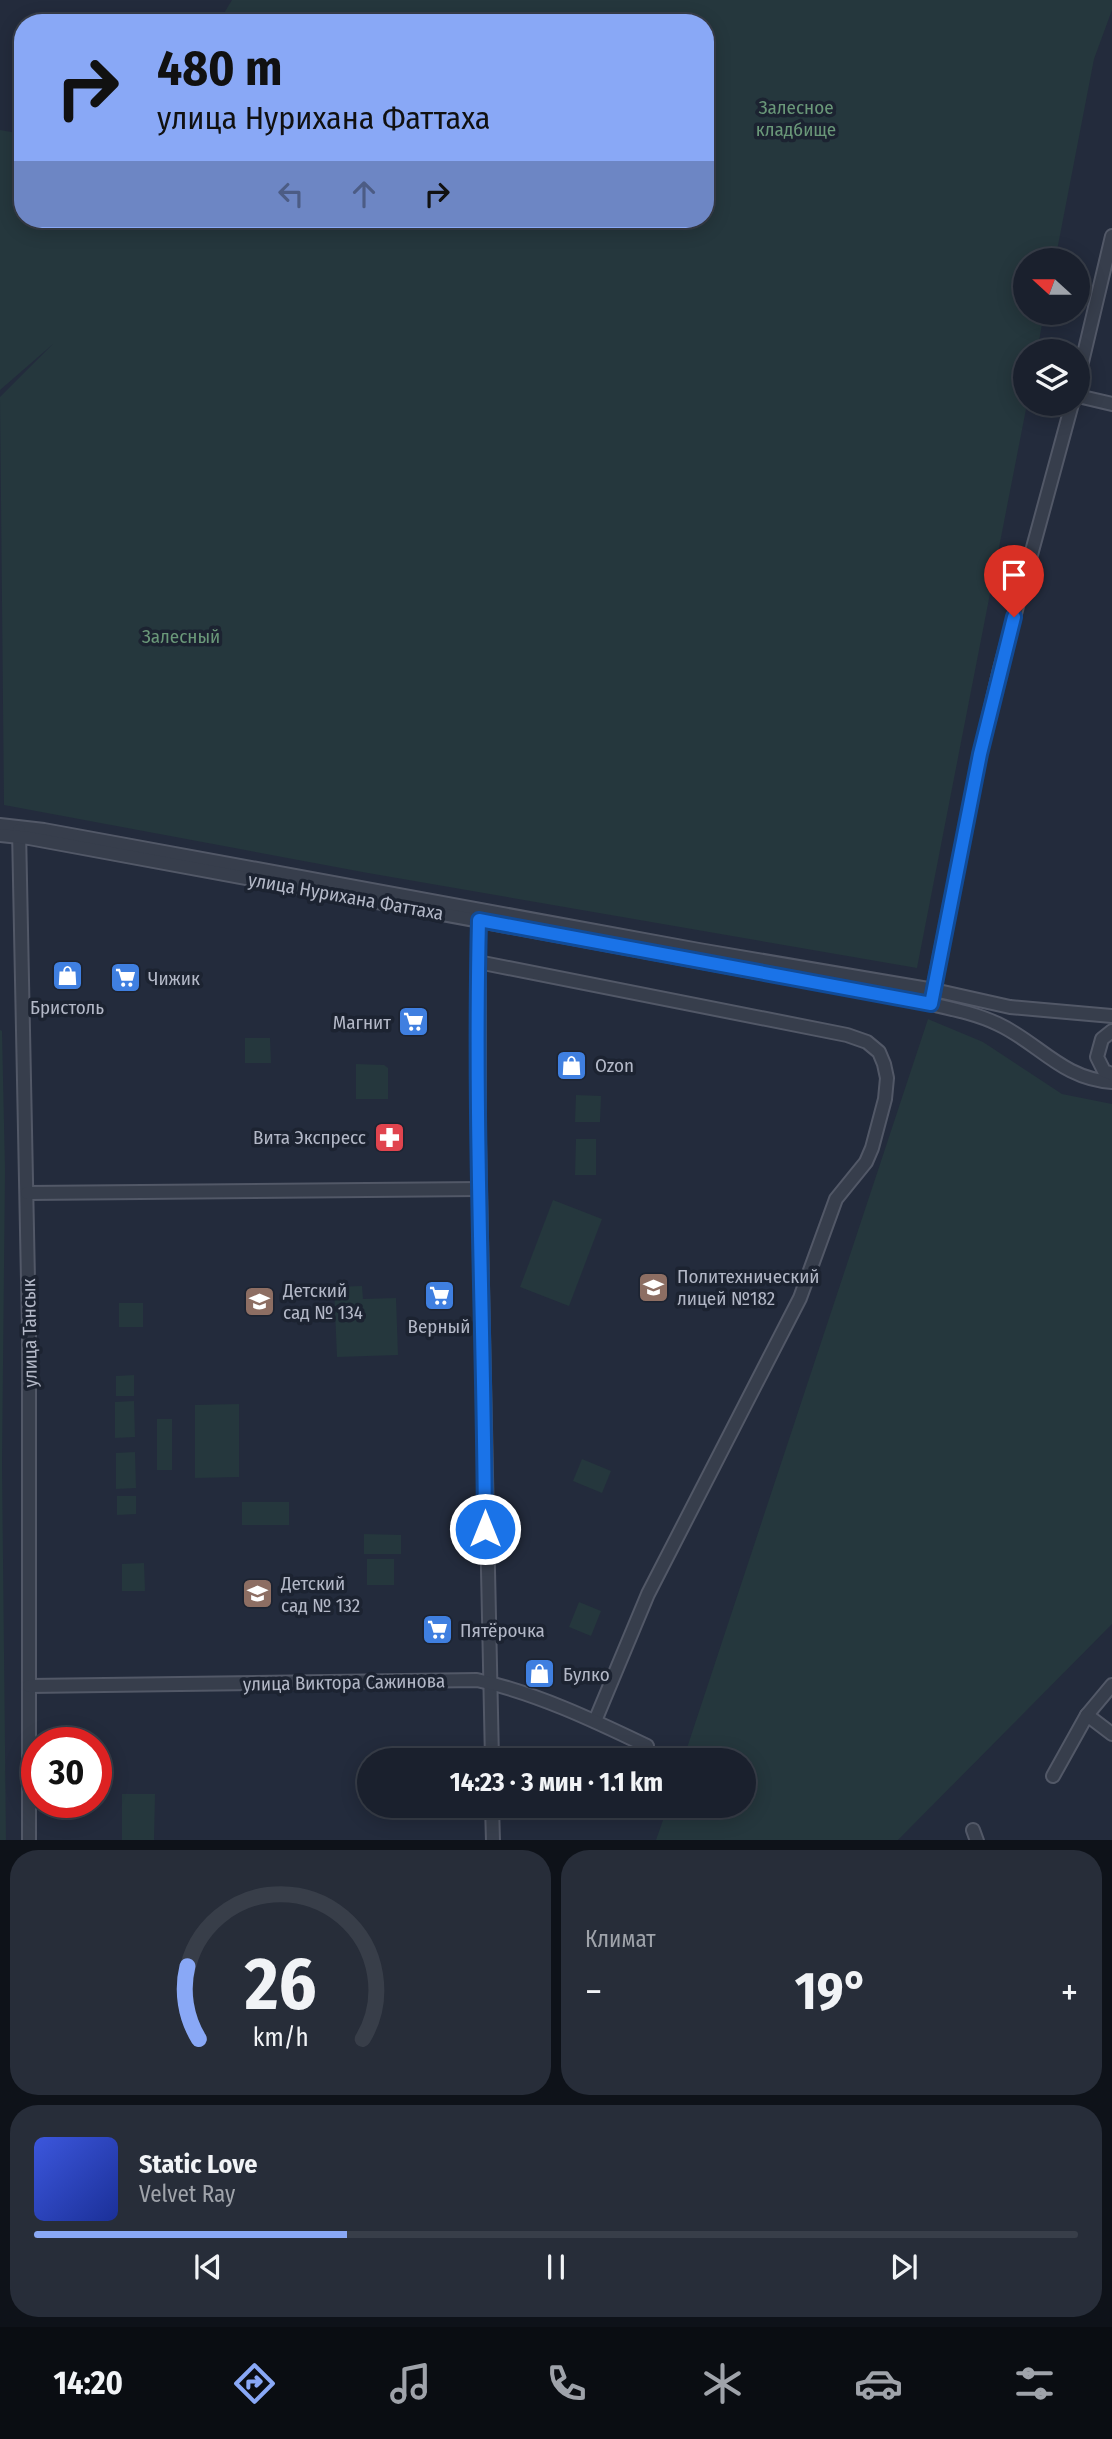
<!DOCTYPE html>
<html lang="ru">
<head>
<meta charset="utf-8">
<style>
  :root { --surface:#1a202d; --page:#272d39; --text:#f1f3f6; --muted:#9fa3aa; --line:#383e49; --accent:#89a8f6 }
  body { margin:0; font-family:"Fira Sans Condensed",sans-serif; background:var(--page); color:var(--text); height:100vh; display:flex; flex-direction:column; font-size:26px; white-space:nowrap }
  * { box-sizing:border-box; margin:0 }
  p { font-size:23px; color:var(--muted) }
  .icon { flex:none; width:38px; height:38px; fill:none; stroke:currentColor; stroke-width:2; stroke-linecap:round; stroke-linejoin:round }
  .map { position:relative; height:1840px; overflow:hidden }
  .side { display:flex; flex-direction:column; gap:10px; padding:10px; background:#0e1219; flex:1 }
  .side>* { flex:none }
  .top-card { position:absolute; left:14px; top:14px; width:700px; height:214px; border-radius:28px; box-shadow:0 4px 18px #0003,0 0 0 2px var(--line); background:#89a8f6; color:#111; overflow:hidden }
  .needle { width:46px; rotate:291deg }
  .buttons { position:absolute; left:1013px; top:248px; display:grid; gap:14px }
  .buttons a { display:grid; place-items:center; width:77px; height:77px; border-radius:50%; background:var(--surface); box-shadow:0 4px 18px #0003,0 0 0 2px var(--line); font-size:35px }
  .speed { position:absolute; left:21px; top:1727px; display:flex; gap:14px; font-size:35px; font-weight:700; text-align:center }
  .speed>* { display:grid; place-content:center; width:91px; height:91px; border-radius:50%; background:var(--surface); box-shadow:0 4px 18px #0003,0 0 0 2px var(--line); line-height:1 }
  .speed .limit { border:10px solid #d22; background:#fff; color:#111 }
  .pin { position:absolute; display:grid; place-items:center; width:60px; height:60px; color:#fff; margin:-72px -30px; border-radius:50% 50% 50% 0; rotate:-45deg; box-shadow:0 0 7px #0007 }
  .pin .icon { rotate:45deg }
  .me { position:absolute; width:77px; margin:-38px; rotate:0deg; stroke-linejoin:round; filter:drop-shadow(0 0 5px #0008) }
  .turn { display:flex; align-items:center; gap:24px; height:147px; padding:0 28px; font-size:32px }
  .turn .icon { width:91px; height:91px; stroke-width:2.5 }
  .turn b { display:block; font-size:49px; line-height:60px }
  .lanes { display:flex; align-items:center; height:66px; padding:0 28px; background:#0003; justify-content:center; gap:35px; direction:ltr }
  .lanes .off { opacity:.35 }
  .big { font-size:52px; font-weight:700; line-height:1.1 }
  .side .widget { flex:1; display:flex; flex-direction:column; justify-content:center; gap:10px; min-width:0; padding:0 24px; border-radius:28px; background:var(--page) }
  .side .dial { align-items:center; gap:0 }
  .dial svg { height:182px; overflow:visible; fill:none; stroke:var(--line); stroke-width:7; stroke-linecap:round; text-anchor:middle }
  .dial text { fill:var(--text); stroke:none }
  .song { display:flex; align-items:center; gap:21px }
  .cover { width:84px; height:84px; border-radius:10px; background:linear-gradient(135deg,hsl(230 70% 55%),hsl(230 70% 35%)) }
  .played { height:7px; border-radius:4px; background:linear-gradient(90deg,var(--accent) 30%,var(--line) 30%) }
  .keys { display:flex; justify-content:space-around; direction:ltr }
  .heat { display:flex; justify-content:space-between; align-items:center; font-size:38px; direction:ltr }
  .side .tiles { flex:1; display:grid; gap:10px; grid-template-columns:1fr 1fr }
  .widget:last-child { grid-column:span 2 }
  .trip { position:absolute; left:357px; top:1748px; width:399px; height:70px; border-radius:35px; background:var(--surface); box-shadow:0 4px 18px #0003,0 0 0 2px var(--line); font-weight:700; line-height:70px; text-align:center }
  .tab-bar { display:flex; height:112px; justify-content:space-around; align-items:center; background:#0a0d12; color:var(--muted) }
  .tab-bar .icon { width:49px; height:49px }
  .tab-bar .selected { color:var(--accent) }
  .tab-bar b { font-size:32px; color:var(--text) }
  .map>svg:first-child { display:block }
  .green { fill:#25373d }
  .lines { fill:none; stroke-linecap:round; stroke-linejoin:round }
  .minor-casing { stroke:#525867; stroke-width:16 }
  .minor { stroke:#373e4c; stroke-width:12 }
  .route-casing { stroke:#114b97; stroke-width:18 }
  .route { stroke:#1a73e8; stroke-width:12 }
  .labels { text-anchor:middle; stroke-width:7; stroke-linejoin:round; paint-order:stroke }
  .park-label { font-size:19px; fill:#6a9879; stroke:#1c2331 }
  .street-label { font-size:19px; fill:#b3b8c7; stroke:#1c2331 }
  .poi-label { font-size:19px; fill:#b3b8c7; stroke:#1c2331; text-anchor:start }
</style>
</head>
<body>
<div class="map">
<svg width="1112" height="1841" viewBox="0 0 1112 1841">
  <rect width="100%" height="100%" fill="#232b3c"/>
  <g class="green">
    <path d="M232 0H1112V10L1094 59 1055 261H1026V313H1044L1037 352H1026L1027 404 917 968 368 873 4 805 0 397 53 344 0 390V130L23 134V219H705V23H218Z"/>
    <path d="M928 1019 983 1042 1062 1094 1112 1104V1624L898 1840H656L668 1806H744V1760H683Z"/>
    <path d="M0 1030 2 1031 5 1170 2 1464 6 1841 0 1840Z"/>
    <path d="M245 1038H270L271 1063H245Z"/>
    <path d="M356 1064 384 1065 388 1068V1099H356Z"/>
    <path d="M576 1095 601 1096 600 1122H575Z"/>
    <path d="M576 1139H596V1175H575Z"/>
    <path d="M553 1200 602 1219 569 1306 520 1287Z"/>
    <path d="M362 1286 363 1299 396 1298 398 1355 337 1357 334 1287Z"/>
    <rect x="119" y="1303" width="24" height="24"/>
    <path d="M134 1375V1396H116V1376Z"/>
    <path d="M134 1401 135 1437 115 1438V1402Z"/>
    <path d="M239 1404V1477L195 1478V1405Z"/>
    <rect x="157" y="1419" width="15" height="51"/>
    <path d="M135 1452 136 1488 116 1489V1453Z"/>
    <path d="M582 1459 611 1471 602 1493 573 1481Z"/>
    <path d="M117 1496H136V1514L117 1515Z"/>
    <rect x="242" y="1502" width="47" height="23"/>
    <path d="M364 1534 401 1535V1554H364Z"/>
    <rect x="367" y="1559" width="27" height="26"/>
    <path d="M144 1563 145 1591H122V1564Z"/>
    <path d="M579 1602 601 1611 591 1636 569 1627Z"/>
    <path d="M122 1794H155L154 1840H122Z"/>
  </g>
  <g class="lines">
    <defs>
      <g id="minor">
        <path d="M1078 379 1112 236"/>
        <path d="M1078 396 1112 404"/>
        <path d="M0 825 44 830 699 950 934 990 1010 1007 1112 1016"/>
        <path d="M19 830 29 1331V1841"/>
        <path d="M0 835 29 838 931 1004C953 1009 977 1014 998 1024 1039 1043 1062 1079 1112 1082"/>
        <path d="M479 914V1142L492 1760"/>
        <path d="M478 962 847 1035 867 1042 879 1052 884 1064 887 1078 885 1099 872 1148 866 1162 836 1199 800 1298 648 1594 595 1721"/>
        <path d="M932 996 980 754 1000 669 1072 404"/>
        <path d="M1112 1031 1102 1039 1097 1057 1104 1071 1112 1074"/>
        <path d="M27 1193 480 1189"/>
        <path d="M29 1686 477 1680C536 1693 593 1720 647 1746"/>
        <path d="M1087 1715 1112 1734"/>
        <path d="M1053 1776 1087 1715 1112 1685"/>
        <path d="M492 1806 493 1841"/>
        <path d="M973 1830 977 1841"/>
      </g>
    </defs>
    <use href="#minor" class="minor-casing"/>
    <use href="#minor" class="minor"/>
  </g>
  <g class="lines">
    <defs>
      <path id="route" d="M485 1529C484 1326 474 1123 479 920L931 1004 980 754 1014 617"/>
    </defs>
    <use href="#route" class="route-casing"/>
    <use href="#route" class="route"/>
  </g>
  <defs>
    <symbol id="shop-square" viewBox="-11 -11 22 22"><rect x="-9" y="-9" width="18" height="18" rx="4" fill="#3f7fe0" stroke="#1c2331"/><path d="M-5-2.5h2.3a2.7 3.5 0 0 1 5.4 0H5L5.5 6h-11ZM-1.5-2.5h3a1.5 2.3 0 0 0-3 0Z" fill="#fff"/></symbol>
    <symbol id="supermarket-square" viewBox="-11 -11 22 22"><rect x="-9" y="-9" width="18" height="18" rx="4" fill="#3f7fe0" stroke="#1c2331"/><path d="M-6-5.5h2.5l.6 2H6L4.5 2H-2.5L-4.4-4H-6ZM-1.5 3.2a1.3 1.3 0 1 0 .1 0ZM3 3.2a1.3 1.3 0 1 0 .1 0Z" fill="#fff"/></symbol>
    <symbol id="pharmacy-square" viewBox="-11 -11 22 22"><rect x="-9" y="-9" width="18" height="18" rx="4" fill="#e0444e" stroke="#1c2331"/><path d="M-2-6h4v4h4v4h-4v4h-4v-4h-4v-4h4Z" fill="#fff"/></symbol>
    <symbol id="school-square" viewBox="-11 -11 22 22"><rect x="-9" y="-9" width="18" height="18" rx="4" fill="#8d6e63" stroke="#1c2331"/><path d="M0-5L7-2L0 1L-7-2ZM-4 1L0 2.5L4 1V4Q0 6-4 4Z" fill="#fff"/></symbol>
  </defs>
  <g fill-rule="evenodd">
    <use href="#shop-square" x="50" y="958" width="35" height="35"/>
    <use href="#supermarket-square" x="108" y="960" width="35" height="35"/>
    <use href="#supermarket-square" x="396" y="1004" width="35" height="35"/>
    <use href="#shop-square" x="554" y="1048" width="35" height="35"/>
    <use href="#pharmacy-square" x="372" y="1120" width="35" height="35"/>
    <use href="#school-square" x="636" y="1270" width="35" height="35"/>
    <use href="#supermarket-square" x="422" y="1278" width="35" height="35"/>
    <use href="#school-square" x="242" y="1284" width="35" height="35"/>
    <use href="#school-square" x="240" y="1576" width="35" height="35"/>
    <use href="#supermarket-square" x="420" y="1612" width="35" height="35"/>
    <use href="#shop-square" x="522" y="1656" width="35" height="35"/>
  </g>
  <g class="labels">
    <g class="park-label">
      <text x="796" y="114">Залесное<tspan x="796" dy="22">кладбище</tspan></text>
      <text x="181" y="643">Залесный</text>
    </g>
    <g class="street-label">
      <text transform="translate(346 896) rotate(10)" y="7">улица Нурихана Фаттаха</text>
      <text transform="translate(29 1333) rotate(-91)" y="7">улица Тансык</text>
      <text transform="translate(344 1682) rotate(-1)" y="7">улица Виктора Сажинова</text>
    </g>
    <g class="poi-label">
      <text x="148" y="985">Чижик</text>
      <text x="67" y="1014" text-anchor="middle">Бристоль</text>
      <text x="391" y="1029" text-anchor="end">Магнит</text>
      <text x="595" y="1072">Ozon</text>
      <text x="366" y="1144" text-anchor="end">Вита Экспресс</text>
      <text x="677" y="1283">Политехнический<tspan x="677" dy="22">лицей №182</tspan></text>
      <text x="283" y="1297">Детский<tspan x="283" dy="22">сад № 134</tspan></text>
      <text x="439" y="1333" text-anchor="middle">Верный</text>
      <text x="281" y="1590">Детский<tspan x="281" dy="22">сад № 132</tspan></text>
      <text x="460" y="1637">Пятёрочка</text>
      <text x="563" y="1681">Булко</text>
    </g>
  </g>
</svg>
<div class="buttons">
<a><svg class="needle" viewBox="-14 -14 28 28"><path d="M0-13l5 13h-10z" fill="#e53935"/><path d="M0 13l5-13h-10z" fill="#9fa3aa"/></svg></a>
<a><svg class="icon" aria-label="layers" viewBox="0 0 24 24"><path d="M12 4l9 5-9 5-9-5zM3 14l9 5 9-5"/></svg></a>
</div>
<div class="speed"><div class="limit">30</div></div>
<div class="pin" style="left:1014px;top:617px;background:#d93025"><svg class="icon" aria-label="arrive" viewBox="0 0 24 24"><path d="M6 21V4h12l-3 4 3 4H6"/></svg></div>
<svg class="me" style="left:485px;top:1529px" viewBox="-20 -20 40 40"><circle r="17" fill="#1a73e8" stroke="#fff" stroke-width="3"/><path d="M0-11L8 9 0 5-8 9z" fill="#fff"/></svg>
<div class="trip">14:23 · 3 мин · 1.1 km</div>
<div class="top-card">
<div class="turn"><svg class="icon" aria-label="right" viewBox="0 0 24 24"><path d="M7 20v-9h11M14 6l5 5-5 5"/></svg><div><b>480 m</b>улица Нурихана Фаттаха</div></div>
<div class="lanes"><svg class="icon off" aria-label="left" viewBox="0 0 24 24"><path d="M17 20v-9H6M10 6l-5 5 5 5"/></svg><svg class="icon off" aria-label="ahead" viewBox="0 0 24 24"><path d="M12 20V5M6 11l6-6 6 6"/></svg><svg class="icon" aria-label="right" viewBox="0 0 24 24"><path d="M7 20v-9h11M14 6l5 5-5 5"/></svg></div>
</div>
</div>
<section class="side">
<div class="tiles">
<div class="widget dial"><svg viewBox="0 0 100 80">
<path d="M14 69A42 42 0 1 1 86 69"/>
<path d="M14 69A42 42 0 0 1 9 37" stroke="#89a8f6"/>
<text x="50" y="56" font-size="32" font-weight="700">26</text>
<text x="50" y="72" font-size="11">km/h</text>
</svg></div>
<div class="widget"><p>Климат</p>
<div class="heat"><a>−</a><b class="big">19°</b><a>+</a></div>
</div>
<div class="widget">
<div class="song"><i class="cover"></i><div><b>Static Love</b><p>Velvet Ray</p></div></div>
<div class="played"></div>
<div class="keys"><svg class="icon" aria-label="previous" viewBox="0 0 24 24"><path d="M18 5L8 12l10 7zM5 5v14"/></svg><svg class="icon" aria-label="pause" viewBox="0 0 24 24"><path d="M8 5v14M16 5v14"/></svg><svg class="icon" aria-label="next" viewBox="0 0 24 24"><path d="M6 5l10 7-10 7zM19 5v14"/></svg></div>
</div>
</div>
</section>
<nav class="tab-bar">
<b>14:20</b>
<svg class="icon selected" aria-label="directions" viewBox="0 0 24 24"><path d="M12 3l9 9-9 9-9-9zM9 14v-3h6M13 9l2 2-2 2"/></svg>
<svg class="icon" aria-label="music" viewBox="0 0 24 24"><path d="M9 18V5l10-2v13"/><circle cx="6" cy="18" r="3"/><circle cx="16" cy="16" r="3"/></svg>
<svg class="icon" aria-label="phone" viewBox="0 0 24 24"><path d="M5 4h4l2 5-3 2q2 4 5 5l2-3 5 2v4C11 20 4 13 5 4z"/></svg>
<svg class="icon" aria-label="climate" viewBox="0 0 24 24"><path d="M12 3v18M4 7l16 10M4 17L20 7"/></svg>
<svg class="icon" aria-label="car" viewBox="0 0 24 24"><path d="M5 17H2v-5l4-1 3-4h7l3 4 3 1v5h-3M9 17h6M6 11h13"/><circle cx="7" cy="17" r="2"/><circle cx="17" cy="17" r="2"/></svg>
<svg class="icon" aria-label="filters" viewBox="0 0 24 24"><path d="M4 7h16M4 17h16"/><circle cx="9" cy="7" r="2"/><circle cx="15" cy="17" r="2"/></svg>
</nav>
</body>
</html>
